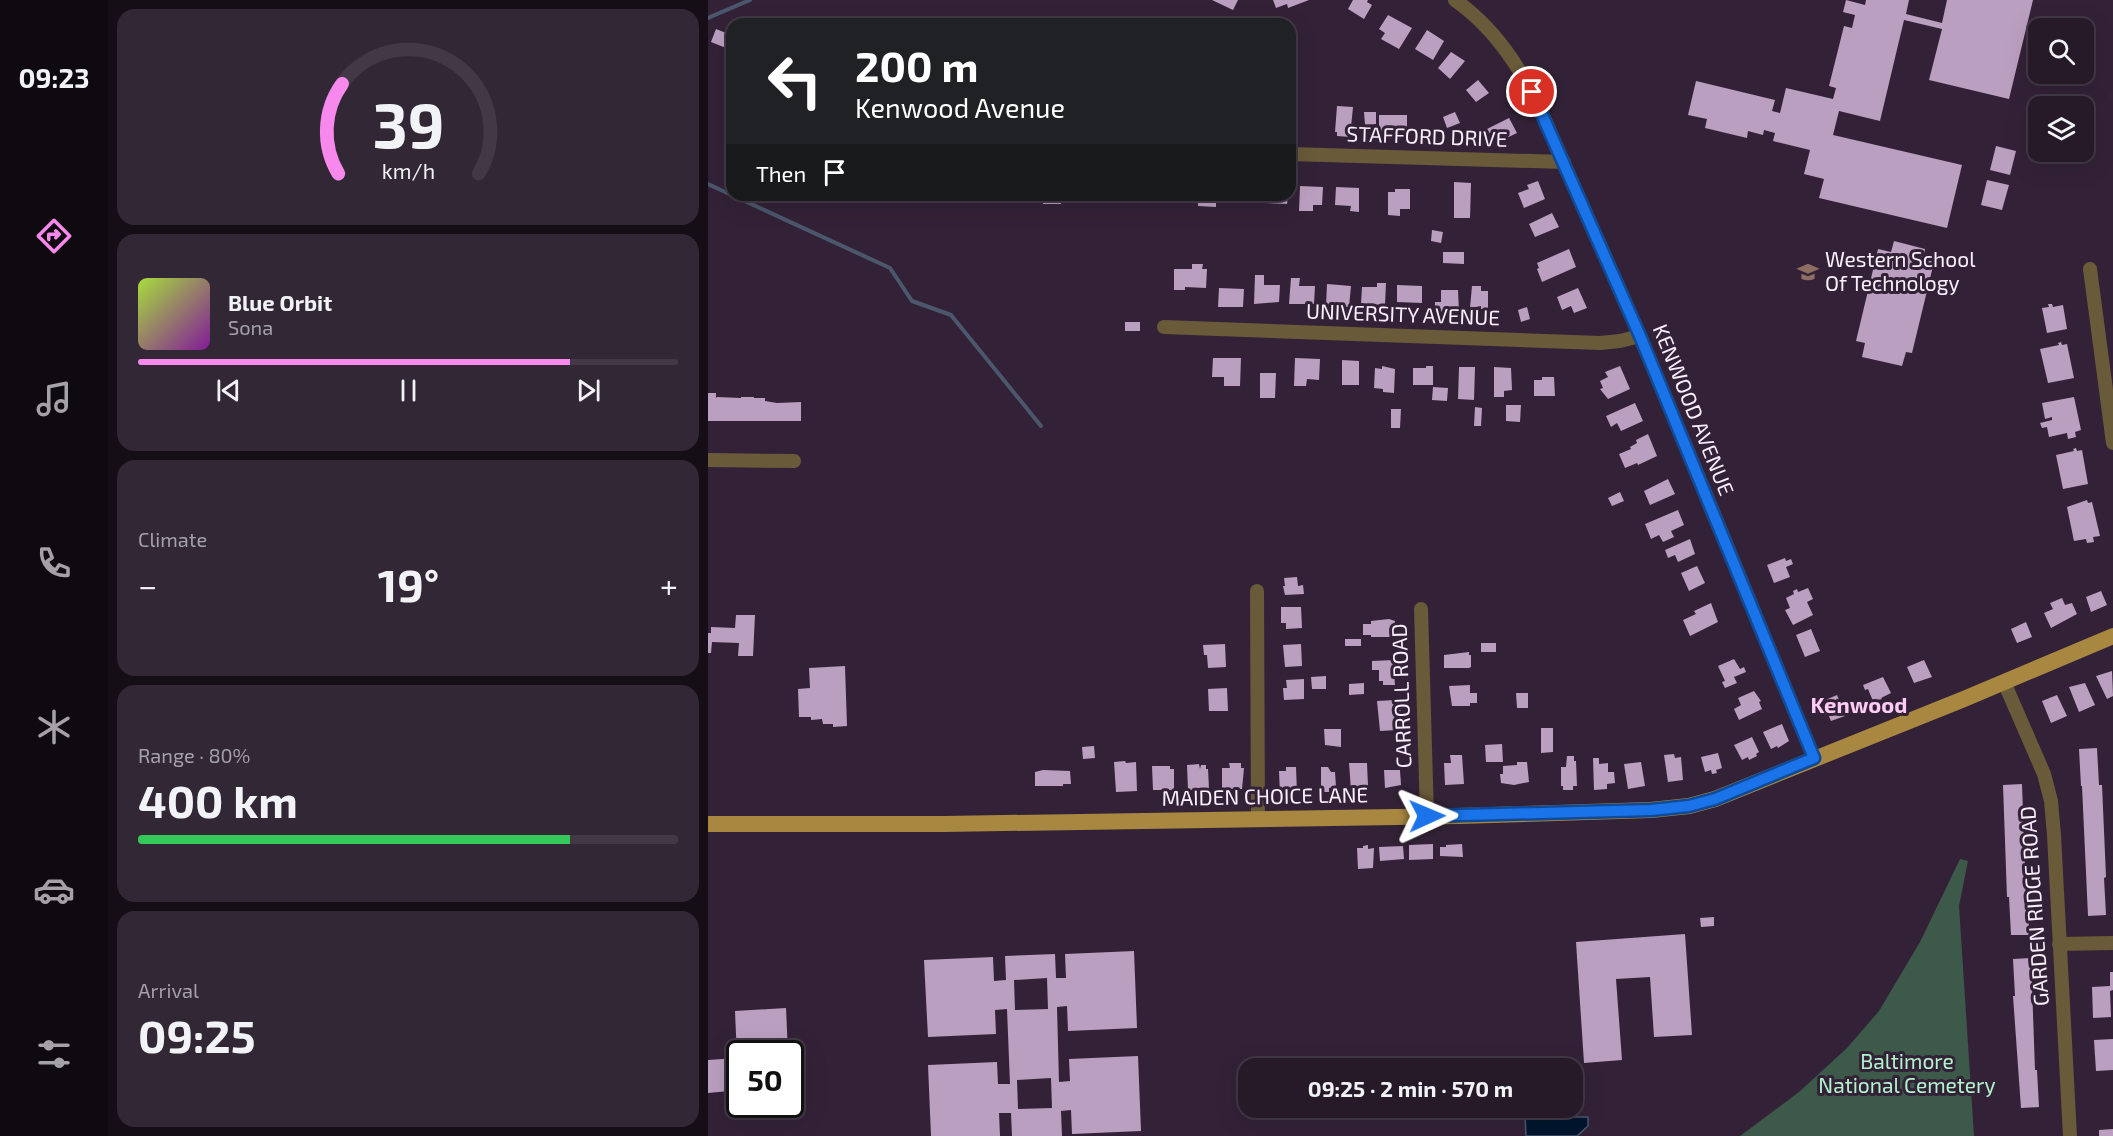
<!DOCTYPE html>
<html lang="en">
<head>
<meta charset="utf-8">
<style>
  :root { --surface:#261a29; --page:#322735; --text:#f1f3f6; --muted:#a4a1a8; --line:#423846; --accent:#f788ec }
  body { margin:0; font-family:"Exo 2",sans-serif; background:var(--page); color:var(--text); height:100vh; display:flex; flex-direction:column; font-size:22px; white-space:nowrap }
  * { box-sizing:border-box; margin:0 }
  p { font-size:20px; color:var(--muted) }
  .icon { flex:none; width:33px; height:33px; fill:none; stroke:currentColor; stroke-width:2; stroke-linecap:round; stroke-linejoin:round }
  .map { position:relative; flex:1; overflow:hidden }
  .side { display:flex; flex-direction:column; gap:9px; padding:9px; background:#150e17; width:600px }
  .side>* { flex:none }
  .banner { position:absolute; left:18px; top:18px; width:570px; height:183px; border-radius:18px; box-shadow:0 6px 24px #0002,0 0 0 2px var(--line); background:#202124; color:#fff; overflow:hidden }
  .tools { position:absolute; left:1320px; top:18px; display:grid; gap:12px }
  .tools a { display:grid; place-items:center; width:66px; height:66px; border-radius:12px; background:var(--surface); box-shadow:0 6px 24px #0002,0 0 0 2px var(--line); font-size:30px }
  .speed { position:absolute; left:18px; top:1040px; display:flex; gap:12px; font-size:30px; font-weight:700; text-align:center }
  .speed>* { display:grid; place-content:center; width:78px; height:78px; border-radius:50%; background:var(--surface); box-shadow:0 6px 24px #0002,0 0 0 2px var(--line); line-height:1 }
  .speed .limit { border:3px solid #111; border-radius:9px; background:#fff; color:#111 }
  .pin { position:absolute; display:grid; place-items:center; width:51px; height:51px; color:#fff; margin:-26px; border:3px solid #fff; border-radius:50%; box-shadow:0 2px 6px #0007 }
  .me { position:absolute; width:66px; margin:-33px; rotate:89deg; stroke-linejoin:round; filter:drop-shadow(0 0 4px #0008) }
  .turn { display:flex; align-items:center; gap:21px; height:126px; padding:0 30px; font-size:27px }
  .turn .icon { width:78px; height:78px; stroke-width:2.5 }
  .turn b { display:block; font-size:42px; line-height:51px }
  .then { display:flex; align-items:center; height:57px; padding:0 30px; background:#0003; gap:12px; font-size:22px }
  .big { font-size:45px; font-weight:700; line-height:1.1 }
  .side .tile { flex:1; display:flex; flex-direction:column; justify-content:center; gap:9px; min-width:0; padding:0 21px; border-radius:18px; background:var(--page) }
  .side .dial { align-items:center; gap:0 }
  .dial svg { height:156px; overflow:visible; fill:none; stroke:var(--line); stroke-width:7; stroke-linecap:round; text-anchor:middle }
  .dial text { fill:var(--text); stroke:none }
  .song { display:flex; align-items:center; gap:18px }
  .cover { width:72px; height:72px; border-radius:9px; background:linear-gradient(135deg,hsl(80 70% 55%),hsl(290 70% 35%)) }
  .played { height:6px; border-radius:3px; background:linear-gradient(90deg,var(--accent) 80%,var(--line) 80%) }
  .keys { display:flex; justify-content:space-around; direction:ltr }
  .heat { display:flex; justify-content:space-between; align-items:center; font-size:33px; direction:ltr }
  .charge { height:9px; border-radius:4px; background:linear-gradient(90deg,#34c759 80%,var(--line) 0) }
  .trip { position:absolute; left:530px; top:1058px; width:345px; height:60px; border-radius:18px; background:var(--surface); box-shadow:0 6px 24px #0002,0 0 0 2px var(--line); font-weight:700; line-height:60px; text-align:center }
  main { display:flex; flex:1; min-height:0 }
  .tab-bar { display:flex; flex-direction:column; width:108px; justify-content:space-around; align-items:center; background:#0f0a10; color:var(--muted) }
  .tab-bar .icon { width:42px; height:42px }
  .tab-bar .selected { color:var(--accent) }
  .tab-bar b { font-size:27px; color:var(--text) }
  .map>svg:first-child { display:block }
  .green { fill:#3d5949 }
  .water { fill:#00162e; stroke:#4b576c; stroke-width:1.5 }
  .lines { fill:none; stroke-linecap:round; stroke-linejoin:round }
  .stream { stroke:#4b576c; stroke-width:4 }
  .building { fill:#bb9fc0; fill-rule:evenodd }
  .minor { stroke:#695a39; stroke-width:14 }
  .major { stroke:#a88840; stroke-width:16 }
  .route-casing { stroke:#114b97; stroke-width:15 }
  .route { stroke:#1a73e8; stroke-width:10 }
  .labels { text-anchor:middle; stroke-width:6; stroke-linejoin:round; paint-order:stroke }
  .street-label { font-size:21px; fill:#faeffc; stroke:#332237 }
  .poi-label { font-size:21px; fill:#faeffc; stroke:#332237; text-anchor:start }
  .park-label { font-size:21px; fill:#b1f4cc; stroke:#332237 }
  .neighbourhood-label { font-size:22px; font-weight:bold; fill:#ffccf8; stroke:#332237 }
</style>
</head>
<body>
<main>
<nav class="tab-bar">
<b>09:23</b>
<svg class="icon selected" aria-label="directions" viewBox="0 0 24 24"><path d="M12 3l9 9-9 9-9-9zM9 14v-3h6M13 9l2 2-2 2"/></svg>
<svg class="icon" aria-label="music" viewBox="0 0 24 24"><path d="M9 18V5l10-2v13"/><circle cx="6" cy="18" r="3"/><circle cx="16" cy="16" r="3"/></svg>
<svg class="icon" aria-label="phone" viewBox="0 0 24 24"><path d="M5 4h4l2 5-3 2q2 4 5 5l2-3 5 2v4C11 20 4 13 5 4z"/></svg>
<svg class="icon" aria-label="climate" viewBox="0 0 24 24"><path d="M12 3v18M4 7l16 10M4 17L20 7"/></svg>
<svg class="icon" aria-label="car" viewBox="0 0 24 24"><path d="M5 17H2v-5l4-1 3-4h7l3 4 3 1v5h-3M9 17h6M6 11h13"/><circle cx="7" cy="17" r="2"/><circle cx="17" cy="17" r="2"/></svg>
<svg class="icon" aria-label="filters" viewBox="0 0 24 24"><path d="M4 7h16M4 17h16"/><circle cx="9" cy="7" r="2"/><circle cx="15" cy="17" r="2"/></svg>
</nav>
<section class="side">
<div class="tile dial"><svg viewBox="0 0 100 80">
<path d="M14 69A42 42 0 1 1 86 69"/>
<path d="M14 69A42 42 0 0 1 16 23" stroke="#f788ec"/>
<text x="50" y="56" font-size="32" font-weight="700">39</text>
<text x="50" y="72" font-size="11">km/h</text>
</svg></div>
<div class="tile">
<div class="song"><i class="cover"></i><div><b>Blue Orbit</b><p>Sona</p></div></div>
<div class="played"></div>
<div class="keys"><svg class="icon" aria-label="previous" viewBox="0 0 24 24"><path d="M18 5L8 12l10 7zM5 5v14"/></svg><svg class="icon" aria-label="pause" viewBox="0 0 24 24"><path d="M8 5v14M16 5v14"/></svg><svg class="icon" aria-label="next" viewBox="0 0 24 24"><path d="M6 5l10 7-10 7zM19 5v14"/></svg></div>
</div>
<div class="tile"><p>Climate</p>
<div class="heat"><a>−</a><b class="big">19°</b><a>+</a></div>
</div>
<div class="tile"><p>Range · 80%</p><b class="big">400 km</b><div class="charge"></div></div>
<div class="tile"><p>Arrival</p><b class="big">09:25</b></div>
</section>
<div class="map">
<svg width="1405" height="1136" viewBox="0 0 1405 1136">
  <rect width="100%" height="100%" fill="#332237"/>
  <path class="green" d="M1252 859 1260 861 1251 906 1266 1136H1032L1091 1092 1139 1048 1171 1011 1212 942Z"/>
  <path class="water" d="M823 1107C835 1107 840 1111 851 1115 860 1118 870 1117 880 1117V1126L869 1136H818L817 1114Z"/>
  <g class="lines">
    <g class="stream">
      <path d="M0 18 42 0"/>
      <path d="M0 184 182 268 204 301 243 315 333 426"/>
    </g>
  </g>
  <g class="building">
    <path d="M504 0H530L525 10Z"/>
    <path d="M565 0H601L580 8 579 4 568 8Z"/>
    <path d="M645 0H660L659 2 664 5 656 19 640 9Z"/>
    <path d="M1138 0 1157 5 1158 0H1201L1198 14 1234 23 1239 0H1325L1301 99 1221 80 1234 29 1196 20 1172 121 1131 111 1125 135 1254 165 1239 228 1111 198 1116 179 1096 174 1102 150 1065 141 1067 133 1056 130 1055 135 1040 131 1039 138 997 128 999 119 980 115 988 81 1067 100 1064 111 1072 113 1078 88 1125 99 1128 88 1121 86 1136 26 1144 28 1147 15 1135 12Z"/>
    <path d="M680 15 704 28 691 49 673 39 677 33 671 29Z"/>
    <path d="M8 29 23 35 18 48 3 42Z"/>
    <path d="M719 30 736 41 725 60 707 49Z"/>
    <path d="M743 52 757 61 742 79 730 68Z"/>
    <path d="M770 80 781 93 768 102 758 90Z"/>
    <path d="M629 106 645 107 642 137 629 136V132H627Z"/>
    <path d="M656 112H668V124L657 125Z"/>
    <path d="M747 112 752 123 739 128 735 117Z"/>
    <path d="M671 115H699V131H682V133L671 131Z"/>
    <path d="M801 118 809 133 788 143 779 129Z"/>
    <path d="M1288 146 1308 151 1302 175 1282 170Z"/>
    <path d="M1279 180 1301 185 1294 210 1273 205Z"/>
    <path d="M830 181 837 199 816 208 810 193 821 189 819 185Z"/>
    <path d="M746 182 763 183 762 218H746Z"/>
    <path d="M592 186 615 187 614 205H605V211H591Z"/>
    <path d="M628 187 651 188V212L642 211 643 206 627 205Z"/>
    <path d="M687 189H702V209H692V216L680 215V192H687Z"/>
    <rect x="335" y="195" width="18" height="9"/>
    <path d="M490 195H508V207L490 206Z"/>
    <path d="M521 195H544V203L521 202Z"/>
    <path d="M556 195H580L579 204 556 203Z"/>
    <path d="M844 213 851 227 827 237 821 224Z"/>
    <path d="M724 230 735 232 733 243 723 241Z"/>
    <path d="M1186 241 1217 249 1215 259 1226 262 1204 353 1198 352 1194 366 1154 357 1157 343 1148 341 1170 249 1183 252Z"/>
    <path d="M861 249 868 267 834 282 829 269 831 268 829 263Z"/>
    <path d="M735 252H756V264L735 263Z"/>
    <path d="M484 264H495L494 269H499L498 288 477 287V290H466V269H484Z"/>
    <path d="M547 275H556V285H572L571 302 546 304Z"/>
    <path d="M583 278H592L591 286H607L606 304H581Z"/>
    <path d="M669 283H678L677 305 653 304 654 287H669Z"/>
    <path d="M619 284 643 286 641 307 618 306Z"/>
    <path d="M689 285 714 286V303L689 302Z"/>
    <path d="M764 286H773V291H780V309H773V306L762 308Z"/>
    <path d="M511 288 536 289 535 307H510Z"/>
    <path d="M870 288 879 308 866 313 863 306 854 310 849 297Z"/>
    <path d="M733 290H750L751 313H732V311H727V302H733Z"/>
    <path d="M1340 304H1344L1345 307 1355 305 1359 329 1339 333 1334 308 1341 307Z"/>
    <path d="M819 307 822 319 813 322 810 310Z"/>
    <rect x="417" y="322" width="15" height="9"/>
    <path d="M1353 342 1354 345 1359 344 1366 378 1340 383 1332 349 1351 345 1350 343Z"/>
    <path d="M505 358H533L532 386H516V377H504Z"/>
    <path d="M587 358 612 359 611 380 599 379 598 386H586Z"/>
    <path d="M634 360 651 361V385H634Z"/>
    <path d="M674 366 687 369 686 393 675 392V389L666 388 667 368 674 369Z"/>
    <path d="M718 366H725V385H705V368H718Z"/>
    <path d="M912 366 922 389 900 399 892 389 895 388 892 381 900 377 897 372Z"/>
    <path d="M751 367H767L766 400 750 399Z"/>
    <path d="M786 367 803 368 804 390 796 391V397H786Z"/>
    <path d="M552 373H568L567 398H552Z"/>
    <path d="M834 377H846L847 396H826V380H834Z"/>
    <path d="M725 387 740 388 739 401 724 400Z"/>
    <path d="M0 393H8V398L9 397 33 398V397H46V398H57V401L69 403 93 402V421H0Z"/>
    <path d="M1366 397 1373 430 1367 432 1368 437 1360 439 1359 433 1341 437 1339 427 1334 428 1332 423 1344 420V417L1337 419 1334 403Z"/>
    <path d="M927 403 935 421 913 431 909 423 903 427 898 416Z"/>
    <path d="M798 405H813L812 422 798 421Z"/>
    <path d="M767 407 774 408 773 426H766Z"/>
    <path d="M683 409H693L692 428H683Z"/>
    <path d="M940 434 949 456 930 465 929 463 917 468 911 454 923 449 922 447 929 443 928 440Z"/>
    <path d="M1368 448 1369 451 1374 450 1380 484 1355 489 1348 455 1366 451 1365 449Z"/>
    <path d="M960 479 967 494 942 505 936 491Z"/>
    <path d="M912 492 916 501 904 506 900 498Z"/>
    <path d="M1379 500 1380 503 1384 502 1392 536 1385 537 1386 542 1379 543 1378 539 1366 541 1359 507Z"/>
    <path d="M970 510 976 525 963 531 966 537 955 542 951 535 943 539 937 524Z"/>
    <path d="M982 539 987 554 970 562 967 555 960 558 957 550Z"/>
    <path d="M1077 558 1078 561 1083 559 1085 564 1078 567 1082 577 1066 583 1059 565Z"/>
    <path d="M989 566 997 583 981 591 973 573Z"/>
    <path d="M589 577 590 586 595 585 596 594 577 595 575 586H577L576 578Z"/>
    <path d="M1100 588 1105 599 1099 602 1105 615 1085 625 1077 610 1082 608 1078 598 1086 594 1085 591 1089 589 1090 592Z"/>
    <path d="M1393 591 1399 605 1383 612 1378 597Z"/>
    <path d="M1354 598 1357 605 1364 603 1369 614 1343 628 1336 613 1345 609 1342 603Z"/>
    <path d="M1003 603 1010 622 982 636 975 620 988 614 986 611Z"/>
    <path d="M573 607H593L594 628 578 629V623H573Z"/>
    <path d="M28 615H47L45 656H30L31 643 4 642 3 653H0V633H3V627L27 628Z"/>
    <path d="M681 619 687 621 685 637H663V635H655V624H663V621Z"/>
    <path d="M1318 622 1324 637 1309 643 1303 629Z"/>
    <path d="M1103 629 1112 651 1097 657 1088 635Z"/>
    <rect x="637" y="639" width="16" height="7"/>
    <rect x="773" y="643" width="15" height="9"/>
    <path d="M517 644 518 667 500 668 499 655H496L495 645Z"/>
    <path d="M593 644 594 666 577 667 575 645Z"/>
    <path d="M761 652V655H763V667L761 668H736V655Z"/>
    <path d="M1026 659 1032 669 1036 667 1038 672 1026 677 1029 683 1017 688 1014 682 1017 681 1010 666Z"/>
    <path d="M686 660 688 672 686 673 687 685H675V681H671V670H664V661Z"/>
    <path d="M1216 660 1224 677 1206 683 1199 667Z"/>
    <path d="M137 666 139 726 125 727V724H115L114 719 103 720V717H91L90 689 102 688 101 668Z"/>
    <path d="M1404 671 1405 696 1399 699 1388 676Z"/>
    <path d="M618 676V689H604L603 677Z"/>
    <path d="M1175 677 1183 693 1173 698 1174 699 1165 701 1160 689 1157 690 1155 685Z"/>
    <path d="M596 679V699L576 700 575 688H579L578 680Z"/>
    <path d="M656 683V694L641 695V684Z"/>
    <path d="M1377 683 1387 705 1371 712 1361 687Z"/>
    <path d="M762 685V693H769V703H762V706H744L741 686Z"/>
    <path d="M519 688 520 711H501L500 689Z"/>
    <path d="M1046 691 1053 701 1051 702 1054 709 1031 720 1026 709 1033 705 1030 698Z"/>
    <path d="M808 693H820V708H809Z"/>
    <path d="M1129 695 1137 716 1123 721 1120 714 1116 716 1112 708 1117 707 1115 701Z"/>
    <path d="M1349 695 1359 716 1343 723 1334 701Z"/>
    <path d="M687 700 688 706H692L693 716 688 717 689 730 672 731 669 701Z"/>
    <path d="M1074 724 1081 741 1070 748 1069 746 1063 749 1055 732Z"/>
    <path d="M833 728H845V752L833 753Z"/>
    <path d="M616 729H633V747L617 745Z"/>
    <path d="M1044 737 1051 752 1048 754 1049 756 1041 760 1040 757 1034 760 1026 745Z"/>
    <path d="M794 744 795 762H778L777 745Z"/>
    <path d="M386 746 387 758 375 759 374 747Z"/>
    <path d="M1389 748 1391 785H1394L1398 877 1396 878 1398 915 1380 916 1374 786H1373L1371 749Z"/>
    <path d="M1010 753 1014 768 1008 770 1009 773 1004 774 1003 770 997 772 993 757Z"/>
    <path d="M966 754 967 758 973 757 975 780 960 782 956 755Z"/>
    <path d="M742 755H754L756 784 737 785 736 763H743Z"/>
    <path d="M859 756H866V761H868L869 786H865V790H855V786H853V767H858Z"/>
    <path d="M885 758H891V764L900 763V772H906L907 783 899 784V789L886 790Z"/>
    <path d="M417 761 418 763 428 762 429 791 408 792 406 762Z"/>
    <path d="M809 762H819L821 782 806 785 793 783 792 774H795V766L809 765Z"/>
    <path d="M933 762 937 786 920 789 916 764Z"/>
    <path d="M521 763H533V768H536L534 789H514V768H522Z"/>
    <path d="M641 763H659L660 786 652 787V790H643Z"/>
    <path d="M491 764 492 769 493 765H498V769H500L501 789 480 790 479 765Z"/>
    <path d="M444 766H462V769H466V790H445Z"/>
    <path d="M578 767H588L589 793 572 794 571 771H578Z"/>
    <path d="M613 767H620L623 772H627L628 787 621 788V792H613Z"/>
    <path d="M335 770 362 771 363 784H355V786H327V772Z"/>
    <path d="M676 770H692L693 785 677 788Z"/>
    <path d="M1314 784 1318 896H1320L1321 935H1303L1301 897H1299L1295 785Z"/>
    <path d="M725 844V859L701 860V845Z"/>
    <path d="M754 844 755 857 732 856V847H738V845Z"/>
    <path d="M660 845V849L666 848 665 868 650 869 649 848H655V846Z"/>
    <path d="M695 846 696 859 672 861 671 847Z"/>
    <path d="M1006 917V926L993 927 992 918Z"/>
    <path d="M977 934 984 1035 946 1037 942 977 908 979 914 1060 876 1063 868 942Z"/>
    <path d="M426 951 429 1028 360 1031 359 1006 349 1007 351 1082 362 1081 361 1059 430 1056 433 1131 364 1134 363 1110 353 1111 354 1136H304L303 1113H291L292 1136H223L220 1065 289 1062 290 1084H302L299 1009 287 1010 288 1034 220 1037 216 960 285 957 286 981 298 980 297 956 347 954 348 978H358L357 954ZM339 978 340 1009 307 1010 306 980ZM343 1078 344 1108 310 1109 309 1080Z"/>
    <path d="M1323 958 1327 1070H1329L1331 1107 1313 1108 1305 996H1307L1305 959Z"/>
    <path d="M1402 972H1405V990L1402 991 1403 1017 1385 1018 1384 987 1402 986Z"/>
    <path d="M78 1008 80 1053H32V1090L0 1093V1060L29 1058 27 1011Z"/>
    <path d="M1405 1039V1070L1388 1071 1386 1040Z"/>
    <path d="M1405 1129V1136H1391V1130Z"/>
  </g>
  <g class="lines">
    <g class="minor">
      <path d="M747 0C805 41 829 101 856 164 872 200 888 236 904 272 974 432 1039 596 1106 758"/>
      <path d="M582 154 856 162"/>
      <path d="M1382 269 1405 443"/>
      <path d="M456 327 892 343 912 341 932 336"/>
      <path d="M0 460 86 461"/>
      <path d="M549 591 550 819"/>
      <path d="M713 609 719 816"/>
      <path d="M1296 682 1336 774 1343 801 1346 835 1362 1136"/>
      <path d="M1351 944 1405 943"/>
    </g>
    <path class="major" d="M0 824H236L751 816 943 810 981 806 1007 799 1256 699 1405 636"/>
  </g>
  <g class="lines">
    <defs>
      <path id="route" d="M719 816 943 810 981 806 1007 799 1106 758 932 336 824 92"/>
    </defs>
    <use href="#route" class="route-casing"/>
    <use href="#route" class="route"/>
  </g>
  <defs>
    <symbol id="school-bare" viewBox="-9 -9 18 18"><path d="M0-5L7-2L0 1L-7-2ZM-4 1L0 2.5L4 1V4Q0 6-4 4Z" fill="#8d6e63" stroke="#332237" stroke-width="2.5" paint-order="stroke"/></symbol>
  </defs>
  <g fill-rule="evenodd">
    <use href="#school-bare" x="1085" y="257" width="30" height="30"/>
  </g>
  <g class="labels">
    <g class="street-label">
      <text transform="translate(719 137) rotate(2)" y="7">STAFFORD DRIVE</text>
      <text transform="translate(695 315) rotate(2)" y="7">UNIVERSITY AVENUE</text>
      <text transform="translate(985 410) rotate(68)" y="7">KENWOOD AVENUE</text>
      <text transform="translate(694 696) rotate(-92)" y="7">CARROLL ROAD</text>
      <text transform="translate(557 797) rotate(-1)" y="7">MAIDEN CHOICE LANE</text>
      <text transform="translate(1327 906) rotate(-94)" y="7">GARDEN RIDGE ROAD</text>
    </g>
    <g class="poi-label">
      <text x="1117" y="267">Western School<tspan x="1117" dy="24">Of Technology</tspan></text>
    </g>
    <g class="park-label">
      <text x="1199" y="1069">Baltimore<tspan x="1199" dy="24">National Cemetery</tspan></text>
    </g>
    <g class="neighbourhood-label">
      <text x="1151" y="713">Kenwood</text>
    </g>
  </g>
</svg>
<div class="tools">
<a><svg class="icon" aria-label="search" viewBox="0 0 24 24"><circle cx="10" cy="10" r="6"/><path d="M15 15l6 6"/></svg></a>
<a><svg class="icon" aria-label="layers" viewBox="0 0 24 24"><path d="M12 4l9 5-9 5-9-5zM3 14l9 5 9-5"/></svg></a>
</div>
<div class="speed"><div class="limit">50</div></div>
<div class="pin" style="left:824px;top:92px;background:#d93025"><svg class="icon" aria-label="arrive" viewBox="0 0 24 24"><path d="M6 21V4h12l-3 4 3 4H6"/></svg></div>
<svg class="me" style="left:719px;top:816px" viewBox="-20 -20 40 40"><path d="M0-17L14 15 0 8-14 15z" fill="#1a73e8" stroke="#fff" stroke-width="4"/></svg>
<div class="trip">09:25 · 2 min · 570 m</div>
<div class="banner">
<div class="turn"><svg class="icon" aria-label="left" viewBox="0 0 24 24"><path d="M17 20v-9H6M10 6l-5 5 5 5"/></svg><div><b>200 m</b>Kenwood Avenue</div></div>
<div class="then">Then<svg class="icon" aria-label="arrive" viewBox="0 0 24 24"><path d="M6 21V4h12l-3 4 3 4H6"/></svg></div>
</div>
</div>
</main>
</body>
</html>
